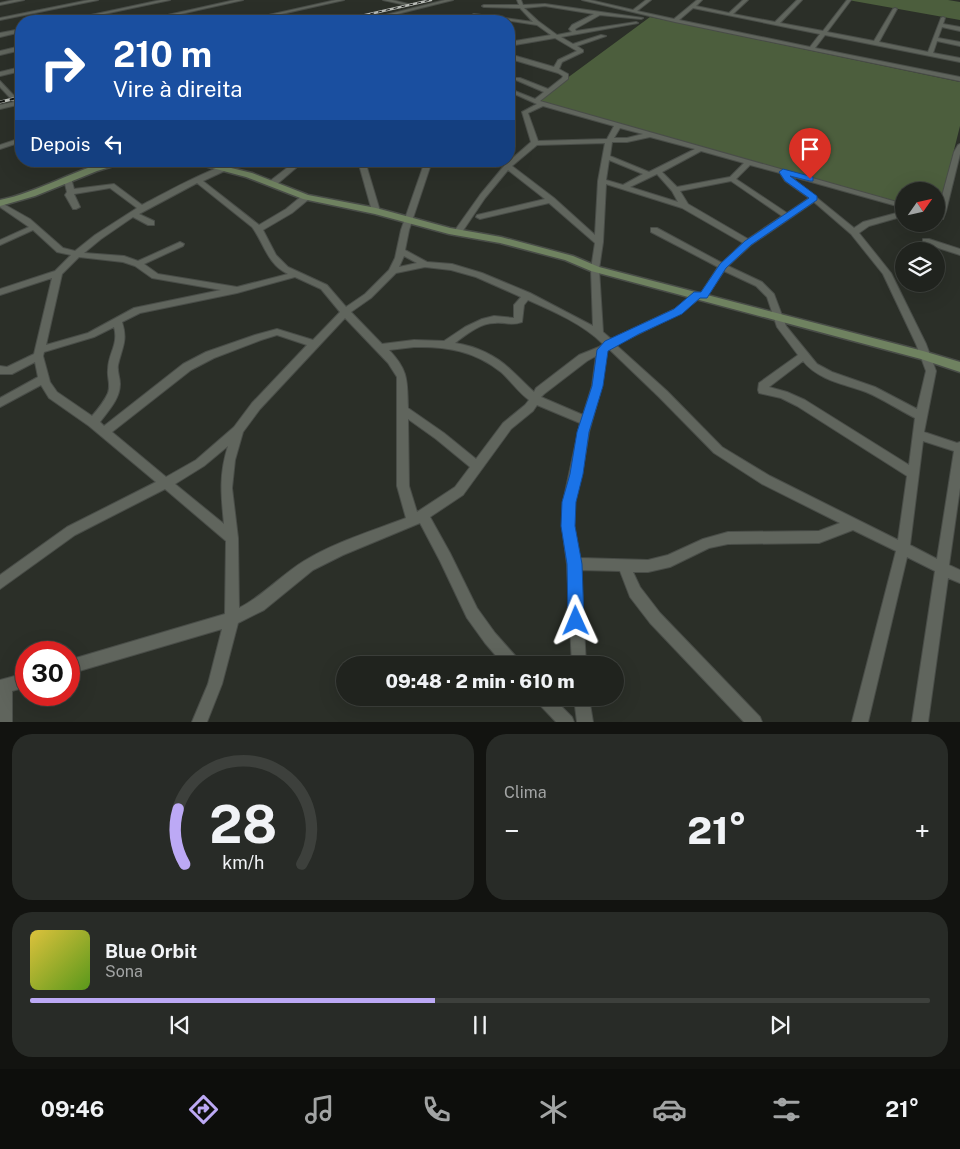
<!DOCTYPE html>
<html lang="pt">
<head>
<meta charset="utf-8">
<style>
  :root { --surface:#20231e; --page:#282b27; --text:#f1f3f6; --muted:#a2a4a4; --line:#3d403c; --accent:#bca9f5 }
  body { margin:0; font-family:"Public Sans",sans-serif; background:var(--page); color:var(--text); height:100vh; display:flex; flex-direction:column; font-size:19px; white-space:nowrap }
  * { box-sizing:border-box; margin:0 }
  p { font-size:16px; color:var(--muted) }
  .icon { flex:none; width:28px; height:28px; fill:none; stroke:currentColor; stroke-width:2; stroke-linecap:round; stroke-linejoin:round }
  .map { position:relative; height:722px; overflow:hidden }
  .drawer { display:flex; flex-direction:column; gap:12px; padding:12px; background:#121310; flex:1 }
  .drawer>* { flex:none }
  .hud { position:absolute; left:15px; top:15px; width:500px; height:152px; border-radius:20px; box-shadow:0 5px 20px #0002,0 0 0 1px var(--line); background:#1a4fa0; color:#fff; overflow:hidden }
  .needle { width:32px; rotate:56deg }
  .fabs { position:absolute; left:895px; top:182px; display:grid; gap:10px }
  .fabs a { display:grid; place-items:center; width:50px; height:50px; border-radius:50%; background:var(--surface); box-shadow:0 5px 20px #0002,0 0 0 1px var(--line); font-size:25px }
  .speed { position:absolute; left:15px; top:641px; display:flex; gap:10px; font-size:25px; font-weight:700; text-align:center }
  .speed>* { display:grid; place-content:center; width:65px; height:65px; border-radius:50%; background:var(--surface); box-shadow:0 5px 20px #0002,0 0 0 1px var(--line); line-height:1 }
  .speed .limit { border:8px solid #d22; background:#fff; color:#111 }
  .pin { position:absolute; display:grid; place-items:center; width:42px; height:42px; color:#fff; margin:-51px -21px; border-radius:50% 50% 50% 0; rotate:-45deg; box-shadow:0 0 5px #0007 }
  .pin .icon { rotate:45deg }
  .me { position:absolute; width:55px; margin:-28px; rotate:359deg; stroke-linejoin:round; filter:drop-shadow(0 0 4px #0008) }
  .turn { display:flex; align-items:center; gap:18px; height:105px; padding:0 15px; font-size:22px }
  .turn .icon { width:65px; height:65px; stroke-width:2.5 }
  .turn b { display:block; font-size:35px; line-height:42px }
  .then { display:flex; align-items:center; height:48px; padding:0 15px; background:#0003; gap:10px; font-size:19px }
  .big { font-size:38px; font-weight:800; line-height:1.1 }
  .drawer .card { flex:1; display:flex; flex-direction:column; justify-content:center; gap:8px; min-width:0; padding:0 18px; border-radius:20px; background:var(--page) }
  .drawer .dial { align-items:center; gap:0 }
  .dial svg { height:130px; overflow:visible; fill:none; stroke:var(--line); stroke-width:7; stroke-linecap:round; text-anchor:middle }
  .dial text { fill:var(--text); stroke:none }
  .song { display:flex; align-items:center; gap:15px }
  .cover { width:60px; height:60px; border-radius:8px; background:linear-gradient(135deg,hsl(50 70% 55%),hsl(90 70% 35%)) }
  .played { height:5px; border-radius:2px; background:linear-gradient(90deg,var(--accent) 45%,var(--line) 45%) }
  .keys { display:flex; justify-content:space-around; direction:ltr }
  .heat { display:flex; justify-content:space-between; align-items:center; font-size:28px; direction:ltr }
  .drawer .tiles { flex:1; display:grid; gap:12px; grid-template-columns:1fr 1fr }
  .card:last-child { grid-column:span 2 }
  .trip { position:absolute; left:336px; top:656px; width:288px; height:50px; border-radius:25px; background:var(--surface); box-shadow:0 5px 20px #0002,0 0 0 1px var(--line); font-weight:800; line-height:50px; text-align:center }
  .dock { display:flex; height:80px; justify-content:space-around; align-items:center; background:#0d0e0c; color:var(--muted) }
  .dock .icon { width:35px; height:35px }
  .dock .current { color:var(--accent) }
  .dock b { font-size:22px; color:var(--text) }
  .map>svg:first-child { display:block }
  .green { fill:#4c5e3d }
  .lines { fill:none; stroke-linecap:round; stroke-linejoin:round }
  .street-casing { stroke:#494d48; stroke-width:2 }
  .secondary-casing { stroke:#494d48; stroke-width:3 }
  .street { fill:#60655d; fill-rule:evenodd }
  .secondary { fill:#6f8260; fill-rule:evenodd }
  .rail-far1-casing { stroke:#babdb8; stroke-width:2.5 }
  .rail-casing { stroke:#babdb8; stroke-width:3 }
  .rail-far1 { stroke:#141613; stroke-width:1; stroke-dasharray:4; stroke-linecap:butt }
  .rail { stroke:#141613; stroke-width:2; stroke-dasharray:5; stroke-linecap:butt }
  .route { fill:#1a73e8; stroke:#114b97 }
</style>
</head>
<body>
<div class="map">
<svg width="960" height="722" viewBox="0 0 960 722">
  <rect width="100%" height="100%" fill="#2b2f28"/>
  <g class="green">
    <path d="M848 0H948L960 2V20Z"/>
    <path d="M650 17 960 82V126L938 214H936V191H904V204L536 101Z"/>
  </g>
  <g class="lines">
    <defs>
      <g id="street">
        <path d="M14 0H24L0 5V3Z"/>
        <path d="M89 0H98L0 20V18Z"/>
        <path d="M161 0H170L71 21H63Z"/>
        <path d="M235 0H243L149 21H141Z"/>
        <path d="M336 0H344L250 21H242Z"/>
        <path d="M383 0H392L408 4 406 5Z"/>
        <path d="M445 0H453L369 21H362Z"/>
        <path d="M517 0H521L523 5 545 4 643 18 641 19 600 15 575 29 576 31 636 22 638 23 561 37 573 44 601 35 606 36 577 46 583 50V52L562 62 559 69 568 74V79L540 101 904 204V208L790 176 854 228 863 222 904 211V216L869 226 859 233 891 273 926 344 936 371 924 432 957 443 960 442V488L949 565 960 570V583L948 578 928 722H912L935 571 907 557 868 722H852L896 551 853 530 819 543 728 544 709 548 670 567 648 572H633L640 587 660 613 760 717 762 722H744L650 623 630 597 620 571 581 570 586 665H572L567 564 562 526 563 502 580 423 537 405 533 411 511 429 463 495 430 517 450 553 477 608 495 633 519 660 521 665H504L485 643 467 618 440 561 420 523 343 555 313 570 264 610 238 623 222 684 207 722H192L208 684 222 629 69 674V660L225 614 226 541 165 489 75 535 0 589V575L67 527 156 482 89 426 49 398 41 385 0 407V398L38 377 35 362 12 374H0V366L7 367 34 354 52 278 0 295V289L55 271 71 255 57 252 33 230 0 245V240L29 227 0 207V202L30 219 63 248 75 251 95 235 137 208 110 188 74 194 80 207 76 209H73L65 195 67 192 64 180 65 178H71L74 189 114 184 142 205C167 192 221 161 246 161L203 181 259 225 286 209 303 195H309V199L292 213 263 230 276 255 288 267 327 285 346 307 365 294 389 270 395 258 401 230 425 161H432L409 230 405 250 427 262 452 264 482 273 530 293 593 326 591 269 595 243 549 203 480 219 476 217 477 215 545 199 508 170 485 198 460 235H454L453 233 480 195 504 166 498 161 507 163 531 142 522 112 537 104 510 92 515 91 535 99 544 92 516 80V78H520L548 89 562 78 563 76 558 73 514 60 509 58V54L554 67 558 60 577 51 555 38 509 46V42L551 35 537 25 472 15 474 14 533 22 520 8 484 7 482 6 484 5H519ZM545 6 594 14 572 25 569 29 572 32 557 35 538 21 524 8ZM543 106 614 126 607 139 538 141 528 113ZM620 128 643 134 627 138H614ZM650 137 695 149 649 172 610 156 612 142H627ZM605 143 598 181 595 235 554 198 512 166 537 145ZM701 151 744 163 730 177 677 187 662 172ZM609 160 643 174 623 185 606 180ZM750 165 780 173 785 181 809 198 787 213 736 179ZM657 174 672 191 678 202 630 187ZM731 181 782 216 748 239 688 204 680 191ZM197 183 252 227C264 243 267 264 288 274L237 287 158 274 144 264 183 246 184 244 180 242 138 261 124 256 84 253 101 239 133 217 148 225H154V221L139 214ZM606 184 682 208 743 243 722 263 657 228H651V232L718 267 701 293H695L675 309 611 339 603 332 599 269 603 242ZM814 202 851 234 883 274 916 344 926 371 917 409 875 387 832 372 817 364 786 326 774 294 762 282 728 266 751 245ZM404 256 417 263 399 267ZM79 257 123 262 135 266 152 278 221 290 134 308 88 333 46 345 62 274ZM425 267 451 270 476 277 521 297 514 305V318L494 316 482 319 465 327 444 341 414 340 382 344 351 312 371 298 396 273ZM724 271 756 286 767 297 777 327 798 355 759 383 758 390 759 393 781 398 797 406 907 476 898 540 770 476 722 447 667 391 616 345 681 313 700 298H706ZM295 277 321 289 340 312 313 340 277 329 255 335 206 352 183 364 104 426 100 422C108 411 120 399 120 384 120 377 117 372 118 365 122 347 128 341 122 322L140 313 237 293ZM528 300C553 311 583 324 603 344L599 347 579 355 536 388 534 392C526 385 519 377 511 370 497 356 476 346 455 343 467 334 480 323 495 323 505 322 512 326 522 322L524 305ZM345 318 388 363 397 377V486L406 518C372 531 335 542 304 561 281 575 263 596 239 608L238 538 232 488 235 460 243 432 260 409ZM114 327C119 345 108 353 108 370 107 378 111 384 108 393 104 402 98 409 92 416L57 392 50 382 43 356 44 352 94 337ZM277 335 307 345 252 403 234 427 196 460 166 477 112 432 191 370 214 358 261 340ZM414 347C446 346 475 351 501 372 511 381 518 392 529 400L525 405 503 423 476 459 444 433 408 408C407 381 409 371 389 350ZM609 349 659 397 714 453 762 484 840 523 819 531 728 532 703 539 668 555 648 560 580 558 574 526 575 502 582 474 589 432 602 386 607 351ZM596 356 592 386 583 415 541 397 544 394 587 361ZM803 361C818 380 844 384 866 392 883 399 899 410 915 418L909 465 805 400 787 392 769 387ZM408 419 436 439 470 467 455 487 417 512 409 486ZM923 441 954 451 937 559 910 545ZM228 446C219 474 221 494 224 524L175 484 204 466Z"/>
        <path d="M582 0H590L633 10 646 0H651L637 11 674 19 697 0H702L696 6 729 13 743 0H748L733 14 775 22 797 0H802L780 23 823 31 847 0H851L827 32 874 41 893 9 895 8 897 9 879 42 928 52 941 18 943 17 945 18 943 24 960 27V31L942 27 938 38 960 42V46L937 41 933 53 960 58V62L825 35 815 48 960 77V81L675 22ZM693 8 820 34 810 47 679 20Z"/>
        <path d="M21 29V32L0 37V33Z"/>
        <path d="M21 46V50L0 55V51Z"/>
        <path d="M21 67V71L0 76V72Z"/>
        <path d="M0 81 19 101 21 100V108L17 105 0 109V105L14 102 0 87Z"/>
        <path d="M21 138V142L0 149V145Z"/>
        <path d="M960 144V154L946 211 943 219 936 218 954 152 958 145Z"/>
        <path d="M296 161H304L276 185H270V181Z"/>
        <path d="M358 161H365L380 211 379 213H373L372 211Z"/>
        <path d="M923 239H929L960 249V255L923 243Z"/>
        <path d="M26 673V687L12 691V722H0V680Z"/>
        <path d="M535 698H553L572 717 574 722H556L538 703Z"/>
        <path d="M574 698H589L593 722H577Z"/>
      </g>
      <g id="secondary">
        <path d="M111 161H130L97 171 35 196 0 206V200C39 192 73 170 111 161Z"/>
        <path d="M186 161H202L252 173 308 195 376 208 450 228 501 237 573 256 599 267 923 351 960 362V372L921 359 591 271 565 260 500 243 449 234 375 214 303 199 246 177Z"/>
      </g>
    </defs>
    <use href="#street" class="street-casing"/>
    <use href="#secondary" class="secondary-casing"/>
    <use href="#street" class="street"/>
    <use href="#secondary" class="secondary"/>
    <defs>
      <path id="rail-far1" d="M339 21 431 0"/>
      <path id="rail" d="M0 102 21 97"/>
    </defs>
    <use href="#rail-far1" class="rail-far1-casing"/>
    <use href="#rail" class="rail-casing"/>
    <use href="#rail-far1" class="rail-far1"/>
    <use href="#rail" class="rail"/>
  </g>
  <path class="route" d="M783 169 813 177V181H810L790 176 817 196V200L751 245 726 268 707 298H700L682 314 639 334 608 351 603 386 589 432 583 474 576 502 575 526 582 564 584 621 581 627 576 629 570 627 568 621 567 564 561 526 562 502 570 474 577 432 592 386 597 350 605 341 674 309 694 292H701L720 264 745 241 809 198 785 181 779 172Z"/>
</svg>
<div class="fabs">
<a><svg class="needle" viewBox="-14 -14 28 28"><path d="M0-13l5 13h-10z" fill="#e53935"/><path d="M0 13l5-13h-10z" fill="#a2a4a4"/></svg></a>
<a><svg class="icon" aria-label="layers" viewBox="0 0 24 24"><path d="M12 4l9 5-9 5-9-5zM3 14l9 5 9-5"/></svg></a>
</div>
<div class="speed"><div class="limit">30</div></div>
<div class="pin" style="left:810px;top:179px;background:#d93025"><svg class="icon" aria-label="arrive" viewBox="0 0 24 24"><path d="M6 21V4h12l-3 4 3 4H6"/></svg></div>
<svg class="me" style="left:576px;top:621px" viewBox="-20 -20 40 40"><path d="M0-17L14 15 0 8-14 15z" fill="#1a73e8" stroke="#fff" stroke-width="4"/></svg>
<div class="trip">09:48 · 2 min · 610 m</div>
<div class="hud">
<div class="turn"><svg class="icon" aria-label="right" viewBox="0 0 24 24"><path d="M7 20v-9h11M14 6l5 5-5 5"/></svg><div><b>210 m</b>Vire à direita</div></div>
<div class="then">Depois<svg class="icon" aria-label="left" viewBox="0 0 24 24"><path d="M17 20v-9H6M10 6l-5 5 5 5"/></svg></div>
</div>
</div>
<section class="drawer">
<div class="tiles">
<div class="card dial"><svg viewBox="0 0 100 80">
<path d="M14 69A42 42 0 1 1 86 69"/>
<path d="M14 69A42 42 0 0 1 10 35" stroke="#bca9f5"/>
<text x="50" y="56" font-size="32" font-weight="700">28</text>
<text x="50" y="72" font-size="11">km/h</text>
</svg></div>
<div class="card"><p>Clima</p>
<div class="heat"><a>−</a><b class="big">21°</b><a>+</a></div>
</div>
<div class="card">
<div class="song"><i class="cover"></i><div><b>Blue Orbit</b><p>Sona</p></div></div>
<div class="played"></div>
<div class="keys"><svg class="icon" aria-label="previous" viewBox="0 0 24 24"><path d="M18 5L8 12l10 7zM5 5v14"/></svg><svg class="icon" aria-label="pause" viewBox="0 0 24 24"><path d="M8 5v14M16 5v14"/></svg><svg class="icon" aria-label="next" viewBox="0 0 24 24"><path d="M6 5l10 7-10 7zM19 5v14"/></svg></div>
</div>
</div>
</section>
<nav class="dock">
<b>09:46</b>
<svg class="icon current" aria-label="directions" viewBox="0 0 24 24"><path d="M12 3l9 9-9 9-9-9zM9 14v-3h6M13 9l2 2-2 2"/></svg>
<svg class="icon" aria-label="music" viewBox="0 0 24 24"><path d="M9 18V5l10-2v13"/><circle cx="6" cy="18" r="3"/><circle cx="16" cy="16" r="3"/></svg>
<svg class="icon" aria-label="phone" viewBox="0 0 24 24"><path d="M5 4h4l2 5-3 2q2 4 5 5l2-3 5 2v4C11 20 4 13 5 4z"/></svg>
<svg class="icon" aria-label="climate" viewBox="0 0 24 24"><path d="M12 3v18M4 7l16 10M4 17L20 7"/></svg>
<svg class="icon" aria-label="car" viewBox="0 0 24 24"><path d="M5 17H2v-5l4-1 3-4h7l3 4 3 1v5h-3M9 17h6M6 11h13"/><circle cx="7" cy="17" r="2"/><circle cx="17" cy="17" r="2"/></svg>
<svg class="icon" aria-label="filters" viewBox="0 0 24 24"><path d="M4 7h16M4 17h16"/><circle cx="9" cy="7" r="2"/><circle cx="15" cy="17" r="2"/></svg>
<b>21°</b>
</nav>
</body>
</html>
